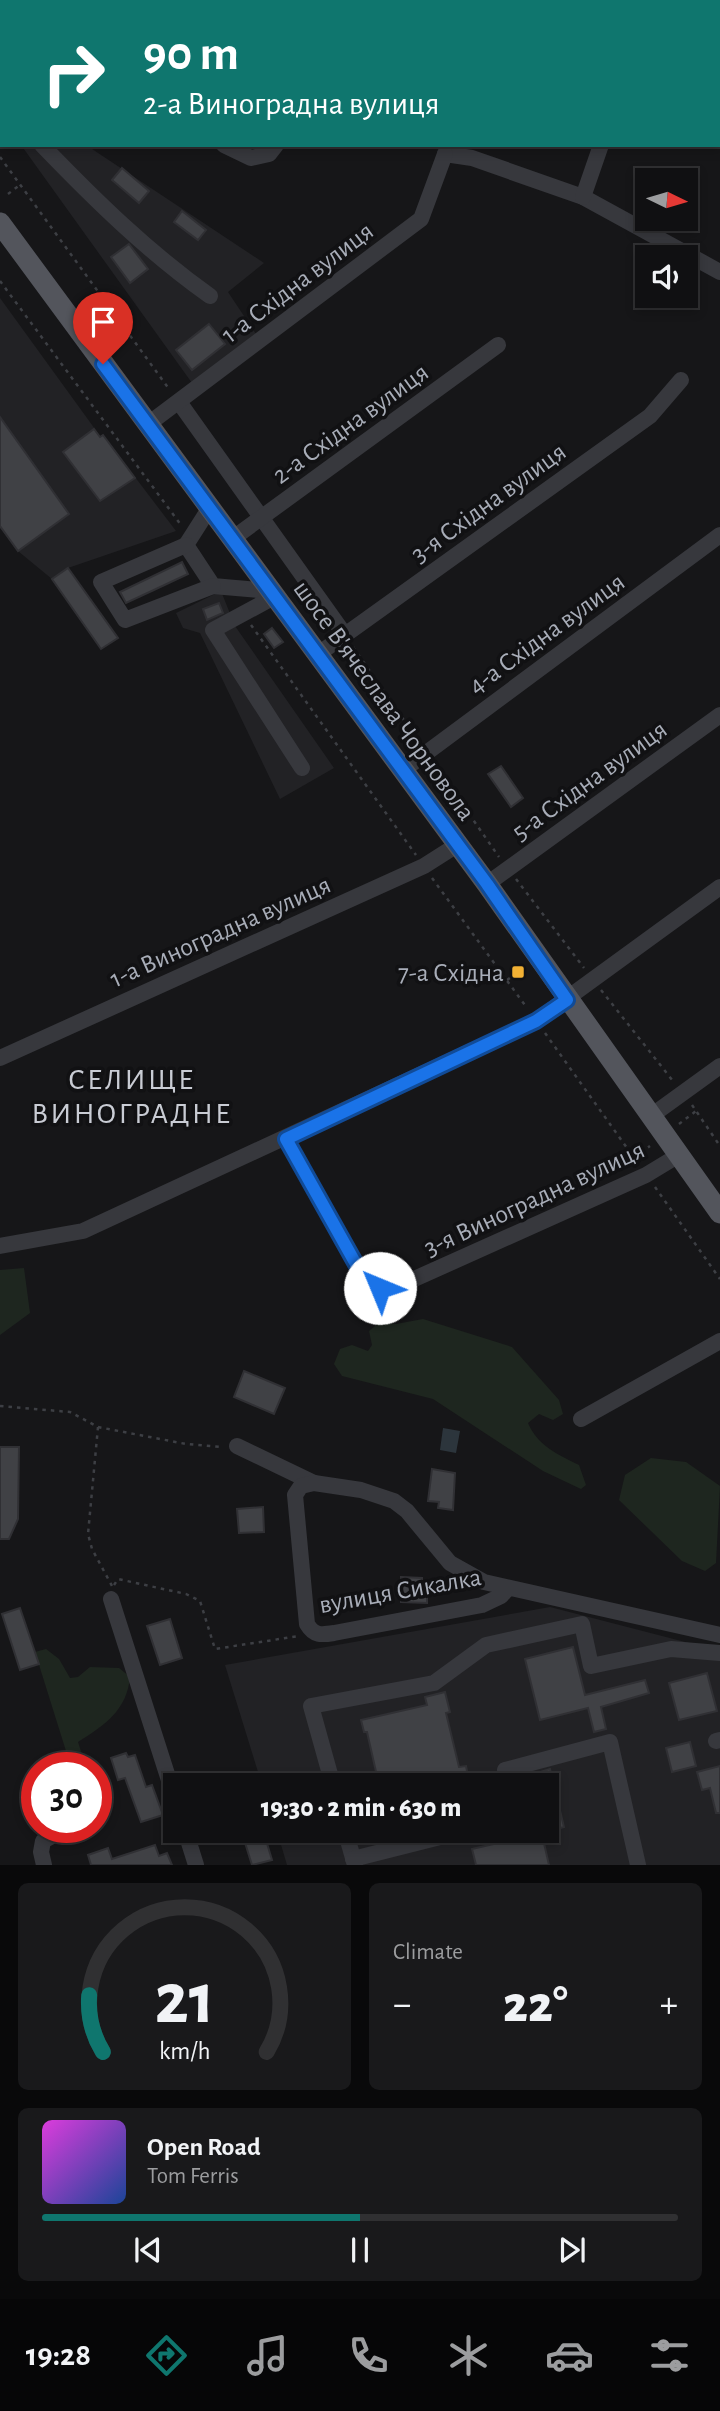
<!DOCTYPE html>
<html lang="en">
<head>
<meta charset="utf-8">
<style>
  :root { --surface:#101012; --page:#19191b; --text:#f1f3f6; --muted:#9c9d9f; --line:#303032; --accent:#0f766e }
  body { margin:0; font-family:"Alegreya Sans",sans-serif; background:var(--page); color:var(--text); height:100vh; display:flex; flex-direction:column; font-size:26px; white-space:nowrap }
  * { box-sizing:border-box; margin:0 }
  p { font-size:23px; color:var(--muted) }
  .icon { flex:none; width:38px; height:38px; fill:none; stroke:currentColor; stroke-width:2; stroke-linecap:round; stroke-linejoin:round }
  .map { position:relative; height:1865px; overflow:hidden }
  .drawer { display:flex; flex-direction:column; gap:18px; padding:18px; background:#09090a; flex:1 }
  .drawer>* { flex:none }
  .banner { position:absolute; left:0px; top:0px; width:721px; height:147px; box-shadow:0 4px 10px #0003,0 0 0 2px var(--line); background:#0f766e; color:#fff; overflow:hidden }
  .needle { width:46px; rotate:95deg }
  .controls { position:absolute; left:635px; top:168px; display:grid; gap:14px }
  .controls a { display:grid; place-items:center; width:63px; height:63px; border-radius:0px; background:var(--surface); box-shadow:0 4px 10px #0003,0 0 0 2px var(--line); font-size:35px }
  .speed { position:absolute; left:21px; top:1752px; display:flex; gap:14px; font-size:35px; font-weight:700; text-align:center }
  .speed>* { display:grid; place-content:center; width:91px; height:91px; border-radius:50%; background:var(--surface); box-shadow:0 4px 10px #0003,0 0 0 2px var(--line); line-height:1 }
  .speed .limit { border:10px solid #d22; background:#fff; color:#111 }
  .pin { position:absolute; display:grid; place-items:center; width:60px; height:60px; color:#fff; margin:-72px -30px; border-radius:50% 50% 50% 0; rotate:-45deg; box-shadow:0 0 7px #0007 }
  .pin .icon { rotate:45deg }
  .me { position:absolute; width:77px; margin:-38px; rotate:315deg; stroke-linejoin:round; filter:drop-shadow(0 0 5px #0008) }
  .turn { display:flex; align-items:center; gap:24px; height:147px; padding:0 28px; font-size:32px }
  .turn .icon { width:91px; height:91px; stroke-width:2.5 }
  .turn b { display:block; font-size:49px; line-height:60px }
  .big { font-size:52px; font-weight:800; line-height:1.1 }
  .drawer .tile { flex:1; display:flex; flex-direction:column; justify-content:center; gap:10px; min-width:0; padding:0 24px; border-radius:10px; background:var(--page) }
  .drawer .dial { align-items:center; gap:0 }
  .dial svg { height:182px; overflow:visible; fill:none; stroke:var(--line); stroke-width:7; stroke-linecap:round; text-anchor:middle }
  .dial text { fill:var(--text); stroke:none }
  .song { display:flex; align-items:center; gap:21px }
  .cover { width:84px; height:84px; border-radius:10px; background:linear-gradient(135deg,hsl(300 70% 55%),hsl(220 70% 35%)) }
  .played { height:7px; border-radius:4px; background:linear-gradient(90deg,var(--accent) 50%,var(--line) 50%) }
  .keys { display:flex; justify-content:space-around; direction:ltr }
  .heat { display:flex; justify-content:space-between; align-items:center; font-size:38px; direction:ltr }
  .drawer .tiles { flex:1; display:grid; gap:18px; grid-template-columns:1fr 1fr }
  .tile:last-child { grid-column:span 2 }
  .trip { position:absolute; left:163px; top:1773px; width:396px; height:70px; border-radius:0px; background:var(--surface); box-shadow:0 4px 10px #0003,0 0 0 2px var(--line); font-weight:800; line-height:70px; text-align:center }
  .menu { display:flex; height:112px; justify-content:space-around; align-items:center; background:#060607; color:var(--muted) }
  .menu .icon { width:49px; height:49px }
  .menu .current { color:var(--accent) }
  .menu b { font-size:32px; color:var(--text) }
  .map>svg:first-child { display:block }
  .built { fill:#222225 }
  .green { fill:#1e261f }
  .water { fill:#2c353c }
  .building { fill:#404145; stroke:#303034; stroke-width:2 }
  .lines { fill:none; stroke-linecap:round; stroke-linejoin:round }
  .path { stroke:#3d3f44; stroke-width:2.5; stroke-dasharray:3.5 5; stroke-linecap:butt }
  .minor { stroke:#37383d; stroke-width:16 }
  .major { stroke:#53555c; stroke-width:21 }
  .route-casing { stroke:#114b97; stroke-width:18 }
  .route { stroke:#1a73e8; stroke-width:12 }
  .poi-dot { fill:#f2b134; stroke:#111113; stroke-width:2.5 }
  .labels { text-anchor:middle; stroke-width:7; stroke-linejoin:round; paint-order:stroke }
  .street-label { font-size:26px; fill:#a8adb8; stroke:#111113 }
  .poi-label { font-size:26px; fill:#a8adb8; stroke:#111113; text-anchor:end }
  .quarter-label { font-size:30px; letter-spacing:2px; fill:#c9ccd4; stroke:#111113 }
</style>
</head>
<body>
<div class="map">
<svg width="720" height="1865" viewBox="0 0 720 1865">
  <rect width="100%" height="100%" fill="#161618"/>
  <g class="built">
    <path d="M21 145H86L264 263 228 292 256 334 192 383Z"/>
    <path d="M0 298 100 436 103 435 176 531 68 568 52 579 18 551 0 528Z"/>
    <path d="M221 591 235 626 334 768 280 799 200 633 183 628 176 613Z"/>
    <path d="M550 1607 720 1651V1865H287L277 1831 546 1830V1785H262L225 1665Z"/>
  </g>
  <g class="green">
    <path d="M24 1268 30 1313 0 1335V1270Z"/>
    <path d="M423 1319 512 1347 559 1400 563 1414 553 1420 539 1414 528 1423C538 1446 557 1454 579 1465L586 1485 581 1489 543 1471 433 1399 342 1376 334 1364 340 1349 352 1345 368 1351 372 1345 369 1331 380 1322 396 1324Z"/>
    <path d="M651 1458 686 1462 720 1486 716 1563 705 1571 682 1561 619 1500 625 1475Z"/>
    <path d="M46 1649 59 1659 70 1678 78 1677 90 1667 119 1668 130 1677C127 1710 105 1725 78 1742L86 1767H71L35 1652Z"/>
  </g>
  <path class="water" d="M443 1428 460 1431 456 1453 440 1450Z"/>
  <g class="building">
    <path d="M122 168 149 191 139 203 112 180Z"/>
    <path d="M182 211 206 230 198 240 174 222Z"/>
    <path d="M129 244 148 269 130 283 111 257Z"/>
    <path d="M209 324 225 344 192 370 176 350Z"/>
    <path d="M0 417 69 514 18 551 0 526Z"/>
    <path d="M94 429 100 437 103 435 135 478 100 501 63 452Z"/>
    <path d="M182 562 188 574 156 589 126 603 120 592Z"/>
    <path d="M68 568 118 638 101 649 52 579Z"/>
    <path d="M219 603 223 613 207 620 203 609Z"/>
    <path d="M272 628 283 642 274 648 264 634Z"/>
    <path d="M501 766 523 798 511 807 488 774Z"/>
    <path d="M244 1371 285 1388 274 1414 234 1397Z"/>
    <path d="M0 1447H19L18 1519 9 1539H0Z"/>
    <path d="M432 1469 455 1473 453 1510 438 1508 439 1502 428 1501Z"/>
    <path d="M263 1507 264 1532 239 1533 237 1509Z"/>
    <path d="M401 1577 422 1578V1586H427V1603L401 1602Z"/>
    <path d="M20 1608 39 1664 20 1670 2 1614Z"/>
    <path d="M170 1619 182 1658 160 1665 147 1626Z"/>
    <path d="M573 1647 585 1695 645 1680 649 1693 601 1707 606 1729 594 1732 588 1708 540 1720 525 1659Z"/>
    <path d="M707 1673 717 1711 679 1720 669 1683Z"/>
    <path d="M445 1692 450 1712 446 1713 459 1767 466 1766 469 1781 463 1785H440V1782L425 1785H379L367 1732H364L361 1720 427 1705 425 1697Z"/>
    <path d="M690 1742 696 1766 672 1772 666 1748Z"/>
    <path d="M126 1753 128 1757 135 1755 146 1787 152 1785 163 1815 141 1822 125 1778 118 1780 111 1758Z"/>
    <path d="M720 1766V1813H716L710 1788 702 1790 697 1772Z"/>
    <path d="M550 1769 564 1827 546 1832V1785H512L511 1781Z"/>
    <path d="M241 1830H263L272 1860 252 1865Z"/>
    <path d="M518 1830H541L549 1865H476L472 1849 520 1838Z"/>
    <path d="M155 1845 159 1856 167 1853 172 1865H91L88 1855 108 1848 112 1859Z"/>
  </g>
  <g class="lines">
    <g class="path">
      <path d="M0 157 169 389"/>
      <path d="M8 194 21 184"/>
      <path d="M0 281 181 525"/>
      <path d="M251 625 416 855"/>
      <path d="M353 647 419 742"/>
      <path d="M435 765 499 857"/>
      <path d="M432 878 527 1008"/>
      <path d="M516 879 584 968"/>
      <path d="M507 980 518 972"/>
      <path d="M601 990 673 1081"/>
      <path d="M545 1033 637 1162"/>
      <path d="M692 1105 720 1146"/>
      <path d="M679 1124 696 1111"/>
      <path d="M634 1157 650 1146"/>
      <path d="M655 1187 720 1279"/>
      <path d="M0 1406 70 1412 98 1427 186 1444 222 1447"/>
      <path d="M98 1427 88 1534 92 1549 112 1586"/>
      <path d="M114 1585 118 1579 186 1594 200 1601 215 1649 299 1636"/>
    </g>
    <g class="minor">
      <path d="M0 106 2 107"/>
      <path d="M42 145C95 200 148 252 210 296"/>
      <path d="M224 145 251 158 269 154 276 145"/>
      <path d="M445 154 472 158 583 197 720 272"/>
      <path d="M583 197 601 145"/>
      <path d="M179 402 345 635"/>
      <path d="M147 425 421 219 445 154"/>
      <path d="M209 509 186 545 213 586 270 591"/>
      <path d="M232 539 498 345"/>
      <path d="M186 545 101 582 125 620 213 586"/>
      <path d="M274 597 213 630 302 768"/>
      <path d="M317 655 650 416 681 380"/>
      <path d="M402 771 720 535"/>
      <path d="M487 884 720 715"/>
      <path d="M0 1058 424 866 457 845"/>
      <path d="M651 1116 720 1066"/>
      <path d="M286 1139 366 1282 373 1287 392 1289 646 1175 679 1155"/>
      <path d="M0 1246 83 1231 536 1021 720 887"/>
      <path d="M581 1419 720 1341"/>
      <path d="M237 1446 314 1483"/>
      <path d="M508 1588 501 1596 482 1605 334 1633C321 1635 314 1636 307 1624L295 1495 301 1486 314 1483 361 1490 394 1501 407 1511 450 1563 484 1582 720 1635"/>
      <path d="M111 1599 175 1799"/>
      <path d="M716 1741 720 1740"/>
      <path d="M505 1770 610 1742 638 1865"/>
      <path d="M333 1785 311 1706 434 1683 486 1645 582 1624 591 1666 671 1649 720 1653"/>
      <path d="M185 1830 196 1865"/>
      <path d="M345 1830 355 1865"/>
      <path d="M353 1859 448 1835"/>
      <path d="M44 1865 41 1852 43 1841 69 1827"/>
    </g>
    <path class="major" d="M0 223 487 884 720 1213"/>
  </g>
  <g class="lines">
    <defs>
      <path id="route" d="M103 364 487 884 567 1000 536 1021 286 1139 366 1282 380 1288"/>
    </defs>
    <use href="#route" class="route-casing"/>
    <use href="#route" class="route"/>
  </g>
  <rect class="poi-dot" x="511" y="965" width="14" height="14" rx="3.5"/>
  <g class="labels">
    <g class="street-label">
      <text transform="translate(297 282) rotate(-37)" y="9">1-а Східна вулиця</text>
      <text transform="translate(350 423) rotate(-36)" y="9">2-а Східна вулиця</text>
      <text transform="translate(488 502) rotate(-36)" y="9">3-я Східна вулиця</text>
      <text transform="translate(546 633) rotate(-36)" y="9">4-а Східна вулиця</text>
      <text transform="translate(385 700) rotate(54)" y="9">шосе В'ячеслава Чорновола</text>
      <text transform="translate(589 780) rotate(-36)" y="9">5-а Східна вулиця</text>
      <text transform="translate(220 931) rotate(-24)" y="9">1-а Виноградна вулиця</text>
      <text transform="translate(534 1198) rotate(-25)" y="9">3-я Виноградна вулиця</text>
      <text transform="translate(400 1590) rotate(-10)" y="9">вулиця Сикалка</text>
    </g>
    <g class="poi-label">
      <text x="504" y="981">7-а Східна</text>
    </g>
    <g class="quarter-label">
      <text x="132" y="1089">СЕЛИЩЕ<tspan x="132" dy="34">ВИНОГРАДНЕ</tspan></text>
    </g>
  </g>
</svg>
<div class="controls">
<a><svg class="needle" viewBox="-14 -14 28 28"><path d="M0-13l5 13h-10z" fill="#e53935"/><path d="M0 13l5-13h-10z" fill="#9c9d9f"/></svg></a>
<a><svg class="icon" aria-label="sound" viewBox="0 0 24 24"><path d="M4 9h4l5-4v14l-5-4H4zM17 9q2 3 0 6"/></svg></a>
</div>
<div class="speed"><div class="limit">30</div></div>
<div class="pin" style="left:103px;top:364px;background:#d93025"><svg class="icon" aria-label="arrive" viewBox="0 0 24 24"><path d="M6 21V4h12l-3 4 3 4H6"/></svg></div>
<svg class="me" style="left:380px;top:1288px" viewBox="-20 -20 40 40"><circle r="19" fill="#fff"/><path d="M0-13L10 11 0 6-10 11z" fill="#1a73e8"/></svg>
<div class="trip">19:30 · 2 min · 630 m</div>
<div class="banner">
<div class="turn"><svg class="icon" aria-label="right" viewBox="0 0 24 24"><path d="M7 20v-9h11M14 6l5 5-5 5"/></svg><div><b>90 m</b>2-а Виноградна вулиця</div></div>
</div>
</div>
<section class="drawer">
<div class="tiles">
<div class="tile dial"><svg viewBox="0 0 100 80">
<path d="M14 69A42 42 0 1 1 86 69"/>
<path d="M14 69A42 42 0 0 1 8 44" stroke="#0f766e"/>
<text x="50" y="56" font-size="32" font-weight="700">21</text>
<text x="50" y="72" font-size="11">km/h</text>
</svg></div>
<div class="tile"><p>Climate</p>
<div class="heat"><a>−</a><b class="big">22°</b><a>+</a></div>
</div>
<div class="tile">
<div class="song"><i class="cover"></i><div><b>Open Road</b><p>Tom Ferris</p></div></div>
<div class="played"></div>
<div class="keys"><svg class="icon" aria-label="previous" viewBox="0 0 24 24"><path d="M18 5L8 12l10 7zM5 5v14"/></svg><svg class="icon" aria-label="pause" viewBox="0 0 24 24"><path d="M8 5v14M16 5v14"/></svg><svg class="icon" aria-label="next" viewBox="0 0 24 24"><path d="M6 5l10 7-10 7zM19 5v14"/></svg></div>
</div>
</div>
</section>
<nav class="menu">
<b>19:28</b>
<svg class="icon current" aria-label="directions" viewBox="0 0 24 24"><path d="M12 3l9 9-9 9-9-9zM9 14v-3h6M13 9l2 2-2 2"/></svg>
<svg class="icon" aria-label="music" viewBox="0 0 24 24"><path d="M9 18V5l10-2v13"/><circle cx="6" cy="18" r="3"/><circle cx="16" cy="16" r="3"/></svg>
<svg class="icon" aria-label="phone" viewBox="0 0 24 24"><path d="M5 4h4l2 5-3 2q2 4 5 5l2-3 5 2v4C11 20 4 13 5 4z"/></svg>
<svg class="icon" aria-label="climate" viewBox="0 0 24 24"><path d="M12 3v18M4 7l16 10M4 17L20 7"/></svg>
<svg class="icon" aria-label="car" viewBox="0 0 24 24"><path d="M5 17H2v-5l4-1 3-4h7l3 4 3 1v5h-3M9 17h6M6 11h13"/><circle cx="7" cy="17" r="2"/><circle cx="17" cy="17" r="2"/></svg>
<svg class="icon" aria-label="filters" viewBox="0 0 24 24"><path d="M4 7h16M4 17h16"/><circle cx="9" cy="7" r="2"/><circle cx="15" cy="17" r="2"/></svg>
</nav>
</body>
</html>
